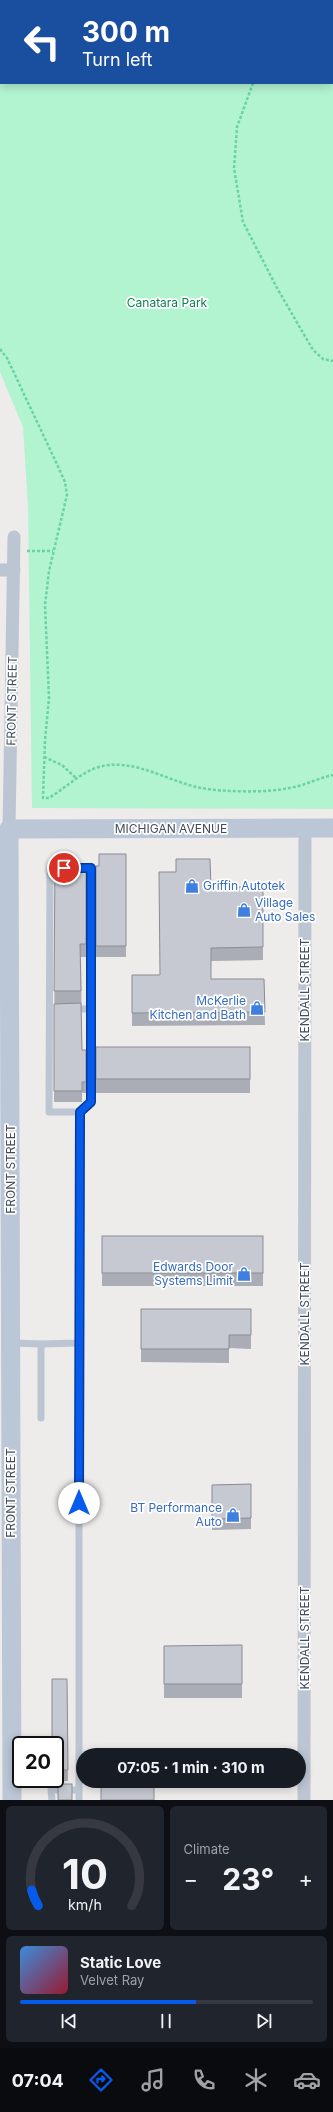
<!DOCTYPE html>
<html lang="en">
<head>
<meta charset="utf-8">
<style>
  :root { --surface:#171b24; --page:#20242c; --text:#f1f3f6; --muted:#9ea1a6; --line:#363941; --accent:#075bec }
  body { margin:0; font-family:Inter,sans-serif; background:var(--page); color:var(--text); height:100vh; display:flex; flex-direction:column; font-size:15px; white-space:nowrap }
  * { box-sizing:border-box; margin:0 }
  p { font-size:13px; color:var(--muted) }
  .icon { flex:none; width:22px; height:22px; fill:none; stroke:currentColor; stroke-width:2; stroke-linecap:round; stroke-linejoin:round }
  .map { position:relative; height:1800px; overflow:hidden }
  .details { display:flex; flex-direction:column; gap:6px; padding:6px; background:#0d0f14; flex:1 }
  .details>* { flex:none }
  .top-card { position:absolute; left:0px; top:0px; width:333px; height:84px; box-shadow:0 2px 10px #0003; background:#1a4fa0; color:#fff; overflow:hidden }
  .speed { position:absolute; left:12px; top:1736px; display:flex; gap:8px; font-size:20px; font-weight:700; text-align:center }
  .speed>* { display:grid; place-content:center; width:52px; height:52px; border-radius:50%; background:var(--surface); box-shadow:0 2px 10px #0003; line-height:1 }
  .speed .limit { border:2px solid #111; border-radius:6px; background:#fff; color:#111 }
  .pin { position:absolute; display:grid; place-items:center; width:34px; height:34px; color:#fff; margin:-17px; border:2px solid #fff; border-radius:50%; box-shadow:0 1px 4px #0007 }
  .me { position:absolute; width:44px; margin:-22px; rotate:0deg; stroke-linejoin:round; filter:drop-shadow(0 0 3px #0008) }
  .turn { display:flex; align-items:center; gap:14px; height:84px; padding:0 16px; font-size:18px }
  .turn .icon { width:52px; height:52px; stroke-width:2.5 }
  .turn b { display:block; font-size:28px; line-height:34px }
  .big { font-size:30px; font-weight:700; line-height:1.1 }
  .details .widget { flex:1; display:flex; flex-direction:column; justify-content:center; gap:6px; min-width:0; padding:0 14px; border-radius:6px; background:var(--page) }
  .details .dial { align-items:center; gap:0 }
  .dial svg { height:104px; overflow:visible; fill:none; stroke:var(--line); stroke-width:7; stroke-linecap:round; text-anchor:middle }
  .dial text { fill:var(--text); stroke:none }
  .song { display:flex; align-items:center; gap:12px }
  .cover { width:48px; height:48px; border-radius:6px; background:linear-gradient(135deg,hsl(210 70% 55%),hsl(350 70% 35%)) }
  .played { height:4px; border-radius:2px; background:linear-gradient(90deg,var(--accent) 60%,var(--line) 60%) }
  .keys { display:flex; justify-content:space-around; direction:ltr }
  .heat { display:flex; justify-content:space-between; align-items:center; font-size:22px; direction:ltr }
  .details .tiles { flex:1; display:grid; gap:6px; grid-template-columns:1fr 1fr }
  .widget:last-child { grid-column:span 2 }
  .trip { position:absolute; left:76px; top:1748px; width:230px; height:40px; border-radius:20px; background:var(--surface); box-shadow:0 2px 10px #0003; font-weight:700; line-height:40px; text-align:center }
  .menu { display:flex; height:64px; justify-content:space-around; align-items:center; background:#090b0e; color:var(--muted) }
  .menu .icon { width:28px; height:28px }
  .menu .current { color:var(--accent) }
  .menu b { font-size:18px; color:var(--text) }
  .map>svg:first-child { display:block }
  .green { fill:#b2f3d0; fill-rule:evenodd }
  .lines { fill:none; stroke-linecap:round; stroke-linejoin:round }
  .path { stroke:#68d3a6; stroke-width:2.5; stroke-dasharray:3 2; stroke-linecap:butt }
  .service { stroke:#bcc6d3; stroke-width:7 }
  .minor { stroke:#bcc6d3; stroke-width:13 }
  .secondary { stroke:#bbc6d7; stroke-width:19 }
  .wall { fill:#aaadb5 }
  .building { fill:#c6c9d2; stroke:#8b8d93 }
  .route-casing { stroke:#053b99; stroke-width:10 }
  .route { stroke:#075bec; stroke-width:7 }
  .labels { text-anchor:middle; stroke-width:3.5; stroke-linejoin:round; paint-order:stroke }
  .park-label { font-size:12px; fill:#0d814f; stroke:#fff }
  .street-label { font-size:12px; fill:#424d5a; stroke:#fff }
  .shop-label { font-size:12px; fill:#366cbe; stroke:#fff; text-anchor:end }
</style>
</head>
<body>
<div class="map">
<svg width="333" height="1800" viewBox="0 0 333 1800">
  <rect width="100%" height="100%" fill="#eeebeb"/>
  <path class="green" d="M0 0H333V809L32 808 28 506 23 427 0 372ZM1 1H332V83H1Z"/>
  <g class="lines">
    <g class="path">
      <path d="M332 9 333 8"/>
      <path d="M253 83 237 127 234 168 243 222 277 288 313 350 323 359 333 361"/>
      <path d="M0 349 7 358 55 460 65 482 67 495 49 571 45 605 49 698 45 740 43 798H49C62 790 74 779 87 772 125 751 164 781 201 788 223 792 268 793 289 788 304 786 318 778 333 775"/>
      <path d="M27 551H53"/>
      <path d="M44 757 62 765 77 779"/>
    </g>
    <g class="service">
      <path d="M63 868H50L49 1112H80"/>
      <path d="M72 1009H91"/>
      <path d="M12 1343 41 1344V1418"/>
      <path d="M79 1343V1800"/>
      <path d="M41 1344 79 1343 80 1112 91 1101V868H77"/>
      <path d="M52 1800 51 1790H79"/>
    </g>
    <g class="minor">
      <path d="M0 570H14"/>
      <path d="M9 829 14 537"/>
      <path d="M304 1800 305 828"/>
    </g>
    <path class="secondary" d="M12 1800 9 829 333 828"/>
  </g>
  <g class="wall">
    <path d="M126 854V957H96V866H99Z"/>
    <path d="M55 864H86V957H81L82 1050H86V1093H82V1102H54Z"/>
    <path d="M211 887H263V960L211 961V979H264L265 1025 132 1026V975H160Z"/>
    <rect x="96" y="1047" width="154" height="46"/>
    <rect x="102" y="1236" width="161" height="50"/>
    <path d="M141 1309H251V1349L229 1348V1363L141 1362Z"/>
    <path d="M251 1484V1529L212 1530V1485Z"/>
    <path d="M242 1645V1698H164V1646Z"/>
    <path d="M67 1679 68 1781H52V1779H55V1745Z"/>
  </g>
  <g class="building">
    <path d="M99 854H126V946H96V866H99Z"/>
    <path d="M176 859H210L211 887H263V947L211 948V979H264L265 1012 132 1013V975H160L159 872H176Z"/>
    <path d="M55 864H86V944H80L81 991H54Z"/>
    <path d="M81 1003 82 1050H86V1082H82V1091H54V1004Z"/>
    <rect x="96" y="1047" width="154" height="32"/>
    <rect x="102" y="1236" width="161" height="37"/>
    <path d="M141 1309H251V1335H229V1349H141Z"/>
    <path d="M251 1484V1518L212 1519V1485Z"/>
    <path d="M242 1645V1684H164V1646Z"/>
    <path d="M52 1679H67L68 1770H55V1745H52Z"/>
    <rect x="101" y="1781" width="53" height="19"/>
    <rect x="58" y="1784" width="14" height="16"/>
  </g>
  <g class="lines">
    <defs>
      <path id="route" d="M64 868H91V1102L80 1112 79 1503"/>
    </defs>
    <use href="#route" class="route-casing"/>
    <use href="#route" class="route"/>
  </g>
  <defs>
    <symbol id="shop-bare" viewBox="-9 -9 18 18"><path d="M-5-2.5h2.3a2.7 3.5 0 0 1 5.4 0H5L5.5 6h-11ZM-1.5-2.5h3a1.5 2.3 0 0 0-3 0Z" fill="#3f7fe0" stroke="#fff" stroke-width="2.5" paint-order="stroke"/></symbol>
  </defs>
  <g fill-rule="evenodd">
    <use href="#shop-bare" x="182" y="876" width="20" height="20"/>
    <use href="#shop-bare" x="234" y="900" width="20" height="20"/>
    <use href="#shop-bare" x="247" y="998" width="20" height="20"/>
    <use href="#shop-bare" x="234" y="1264" width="20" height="20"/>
    <use href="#shop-bare" x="223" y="1505" width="20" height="20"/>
  </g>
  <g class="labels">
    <g class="park-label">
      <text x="167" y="307">Canatara Park</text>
    </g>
    <g class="street-label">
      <text transform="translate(12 701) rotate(-89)" y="4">FRONT STREET</text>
      <text x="171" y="833">MICHIGAN AVENUE</text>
      <text transform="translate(305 990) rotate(-90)" y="4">KENDALL STREET</text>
      <text transform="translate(11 1169) rotate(-90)" y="4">FRONT STREET</text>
      <text transform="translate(305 1314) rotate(-90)" y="4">KENDALL STREET</text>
      <text transform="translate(11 1493) rotate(-90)" y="4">FRONT STREET</text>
      <text transform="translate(305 1638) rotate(-90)" y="4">KENDALL STREET</text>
    </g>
    <g class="shop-label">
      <text x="203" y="890" text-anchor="start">Griffin Autotek</text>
      <text x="255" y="907" text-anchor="start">Village<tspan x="255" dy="14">Auto Sales</tspan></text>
      <text x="246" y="1005">McKerlie<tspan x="246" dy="14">Kitchen and Bath</tspan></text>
      <text x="233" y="1271">Edwards Door<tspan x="233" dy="14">Systems Limit</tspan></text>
      <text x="222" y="1512">BT Performance<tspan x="222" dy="14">Auto</tspan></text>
    </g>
  </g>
</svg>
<div class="speed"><div class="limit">20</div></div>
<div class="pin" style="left:64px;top:868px;background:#d93025"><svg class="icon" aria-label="arrive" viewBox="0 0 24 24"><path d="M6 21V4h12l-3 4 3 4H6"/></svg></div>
<svg class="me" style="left:79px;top:1503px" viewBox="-20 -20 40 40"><circle r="19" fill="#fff"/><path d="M0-13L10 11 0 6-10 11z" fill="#075bec"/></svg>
<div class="trip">07:05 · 1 min · 310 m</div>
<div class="top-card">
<div class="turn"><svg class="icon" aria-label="left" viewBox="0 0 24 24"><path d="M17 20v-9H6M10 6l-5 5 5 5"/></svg><div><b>300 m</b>Turn left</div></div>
</div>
</div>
<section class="details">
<div class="tiles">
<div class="widget dial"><svg viewBox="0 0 100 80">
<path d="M14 69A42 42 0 1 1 86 69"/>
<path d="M14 69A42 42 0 0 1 9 57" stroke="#075bec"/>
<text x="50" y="56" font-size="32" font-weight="700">10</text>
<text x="50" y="72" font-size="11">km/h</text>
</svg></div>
<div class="widget"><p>Climate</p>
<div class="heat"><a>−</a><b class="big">23°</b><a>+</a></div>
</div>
<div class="widget">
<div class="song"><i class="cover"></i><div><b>Static Love</b><p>Velvet Ray</p></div></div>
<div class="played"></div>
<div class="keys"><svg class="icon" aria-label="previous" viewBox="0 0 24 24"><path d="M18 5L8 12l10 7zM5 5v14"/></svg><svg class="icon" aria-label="pause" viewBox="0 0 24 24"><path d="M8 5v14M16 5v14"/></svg><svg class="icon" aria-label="next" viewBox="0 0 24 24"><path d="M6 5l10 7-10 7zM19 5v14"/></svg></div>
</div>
</div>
</section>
<nav class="menu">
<b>07:04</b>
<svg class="icon current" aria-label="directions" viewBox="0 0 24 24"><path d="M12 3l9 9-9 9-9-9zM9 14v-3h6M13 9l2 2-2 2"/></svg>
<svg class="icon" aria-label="music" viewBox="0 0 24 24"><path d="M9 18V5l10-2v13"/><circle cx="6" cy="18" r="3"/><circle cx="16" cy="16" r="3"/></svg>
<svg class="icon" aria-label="phone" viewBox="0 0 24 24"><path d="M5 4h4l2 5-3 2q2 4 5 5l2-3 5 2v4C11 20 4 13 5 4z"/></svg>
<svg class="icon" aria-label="climate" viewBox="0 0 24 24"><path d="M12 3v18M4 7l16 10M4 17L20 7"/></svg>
<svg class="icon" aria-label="car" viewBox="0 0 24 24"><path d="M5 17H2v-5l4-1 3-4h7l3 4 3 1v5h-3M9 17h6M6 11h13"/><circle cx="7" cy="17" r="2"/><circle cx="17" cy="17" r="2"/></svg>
</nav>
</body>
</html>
